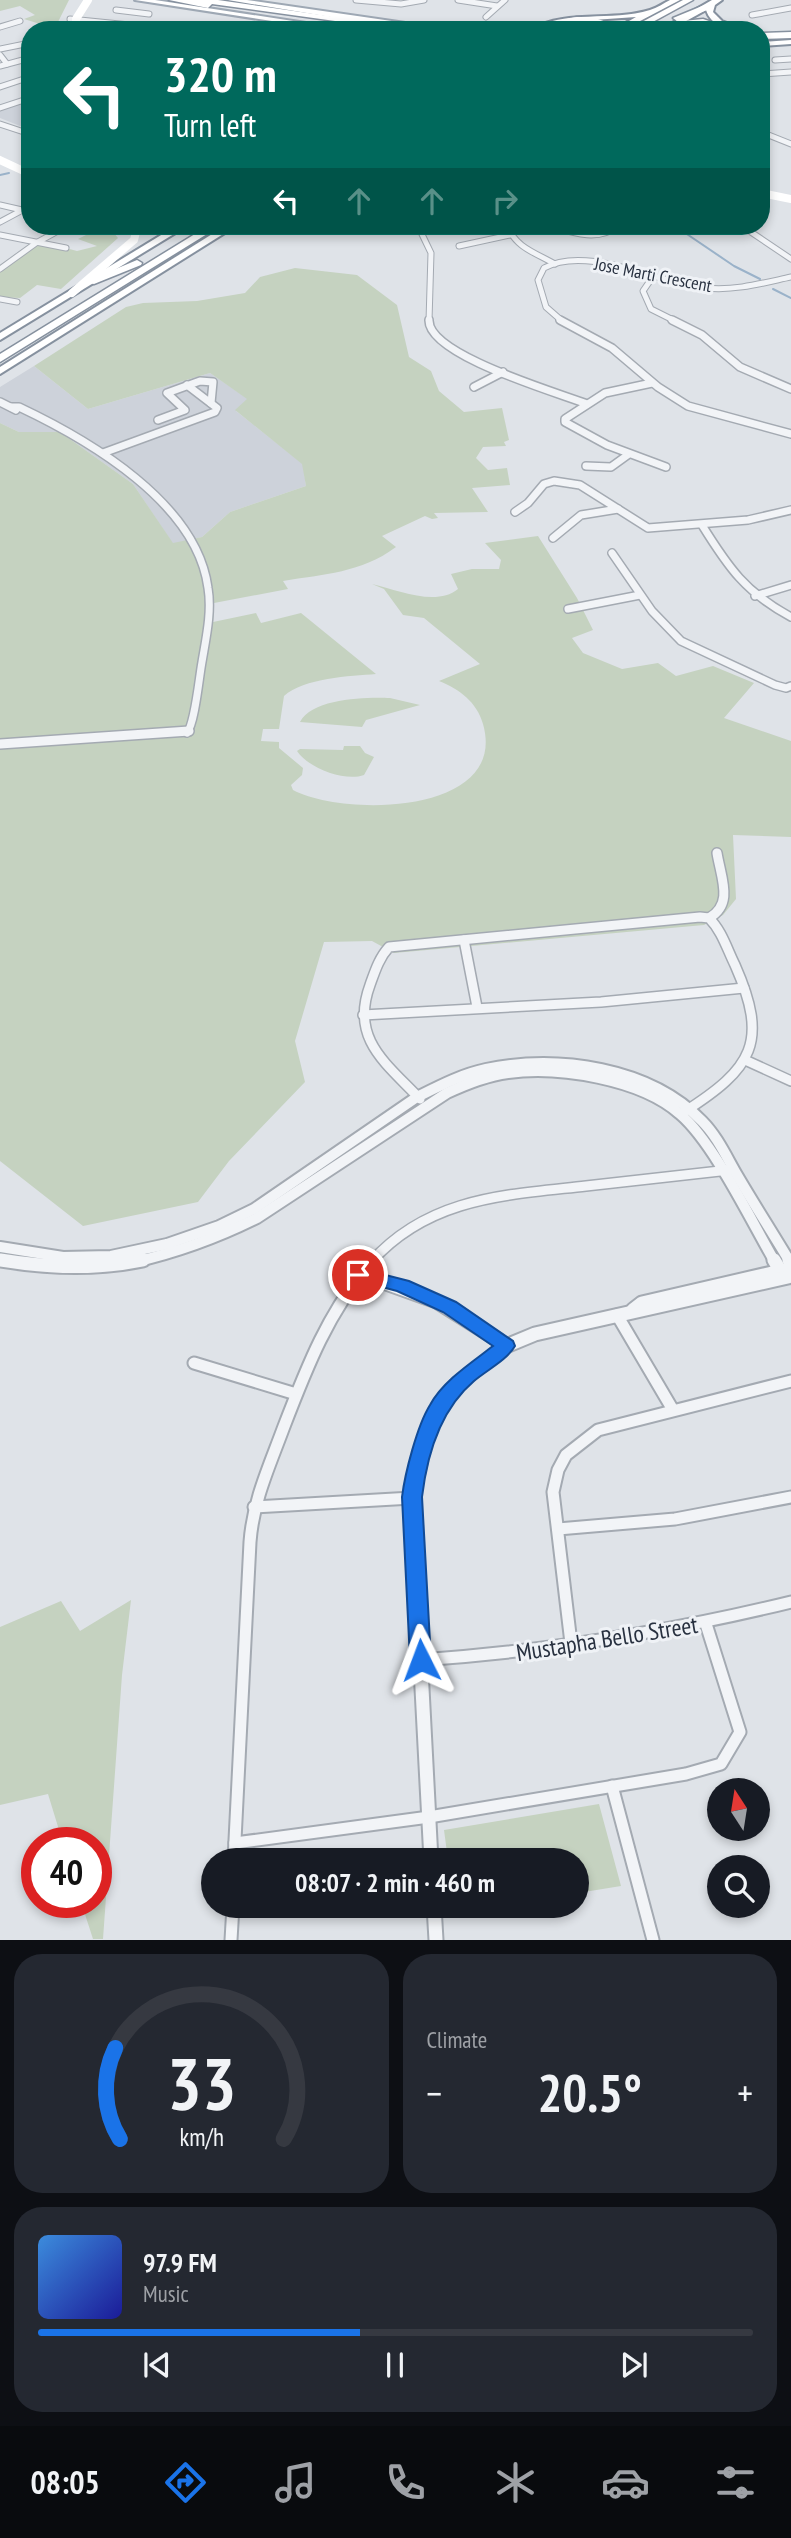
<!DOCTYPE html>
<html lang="en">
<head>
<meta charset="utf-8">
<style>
  :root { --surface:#171b24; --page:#242831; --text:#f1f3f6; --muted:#9ea1a6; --line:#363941; --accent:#1a73e8 }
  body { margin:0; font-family:"PT Sans Narrow",sans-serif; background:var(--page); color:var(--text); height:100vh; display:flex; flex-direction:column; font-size:26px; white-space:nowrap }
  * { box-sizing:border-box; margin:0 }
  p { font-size:23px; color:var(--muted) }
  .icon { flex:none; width:38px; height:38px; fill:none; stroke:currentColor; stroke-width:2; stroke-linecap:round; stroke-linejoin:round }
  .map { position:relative; height:1940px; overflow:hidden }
  .side { display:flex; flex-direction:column; gap:14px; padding:14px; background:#0d0f14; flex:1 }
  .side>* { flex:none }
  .hud { position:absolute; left:21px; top:21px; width:749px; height:214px; border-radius:28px; box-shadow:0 4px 10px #0003; background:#00695c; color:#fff; overflow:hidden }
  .needle { width:46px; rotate:348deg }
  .controls { position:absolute; left:707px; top:1778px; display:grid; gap:14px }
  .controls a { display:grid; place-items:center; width:63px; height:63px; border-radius:50%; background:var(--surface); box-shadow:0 4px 10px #0003; font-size:35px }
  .speed { position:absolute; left:21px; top:1827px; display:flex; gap:14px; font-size:35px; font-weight:700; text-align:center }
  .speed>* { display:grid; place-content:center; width:91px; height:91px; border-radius:50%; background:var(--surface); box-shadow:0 4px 10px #0003; line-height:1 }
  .speed .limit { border:10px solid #d22; background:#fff; color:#111 }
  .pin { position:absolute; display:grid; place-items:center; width:60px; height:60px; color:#fff; margin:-30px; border:4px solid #fff; border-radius:50%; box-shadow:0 2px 7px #0007 }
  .me { position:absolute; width:77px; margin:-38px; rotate:357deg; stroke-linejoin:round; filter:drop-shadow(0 0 5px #0008) }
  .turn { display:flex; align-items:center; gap:24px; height:147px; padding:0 28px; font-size:32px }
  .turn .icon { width:91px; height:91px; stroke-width:2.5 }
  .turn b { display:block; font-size:49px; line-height:60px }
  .lanes { display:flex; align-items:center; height:66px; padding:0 28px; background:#0003; justify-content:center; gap:35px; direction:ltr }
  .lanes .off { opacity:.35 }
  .big { font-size:52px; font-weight:800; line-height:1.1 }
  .side .widget { flex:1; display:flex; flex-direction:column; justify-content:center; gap:10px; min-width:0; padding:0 24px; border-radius:28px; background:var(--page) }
  .side .dial { align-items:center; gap:0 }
  .dial svg { height:182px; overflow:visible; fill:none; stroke:var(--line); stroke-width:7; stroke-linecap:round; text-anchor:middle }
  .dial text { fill:var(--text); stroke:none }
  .song { display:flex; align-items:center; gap:21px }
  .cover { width:84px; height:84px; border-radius:10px; background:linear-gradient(135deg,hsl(210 70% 55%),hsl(240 70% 35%)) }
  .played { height:7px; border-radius:4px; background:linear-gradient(90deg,var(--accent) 45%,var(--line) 45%) }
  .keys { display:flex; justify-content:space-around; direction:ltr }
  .heat { display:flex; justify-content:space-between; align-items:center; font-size:38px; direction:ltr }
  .side .tiles { flex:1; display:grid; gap:14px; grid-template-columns:1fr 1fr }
  .widget:last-child { grid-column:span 2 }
  .trip { position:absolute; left:201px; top:1848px; width:388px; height:70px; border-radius:35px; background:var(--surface); box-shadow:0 4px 10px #0003; font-weight:800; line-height:70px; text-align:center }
  .menu { display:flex; height:112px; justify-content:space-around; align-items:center; background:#090b0e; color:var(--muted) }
  .menu .icon { width:49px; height:49px }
  .menu .active { color:var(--accent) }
  .menu b { font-size:32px; color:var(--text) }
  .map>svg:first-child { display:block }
  .built { fill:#cdd2da }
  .green { fill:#c5d2c0 }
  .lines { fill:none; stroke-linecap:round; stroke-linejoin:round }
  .stream { stroke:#9ab2c9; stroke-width:2 }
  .minor-far3-casing { stroke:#a4aab2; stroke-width:7 }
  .minor-far2-casing { stroke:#a4aab2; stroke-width:10 }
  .minor-far1-casing { stroke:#a4aab2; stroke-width:12 }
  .minor-casing { stroke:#a4aab2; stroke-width:15 }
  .tertiary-far1-casing { stroke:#a4aab2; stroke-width:14 }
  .tertiary-casing { stroke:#a4aab2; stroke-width:17 }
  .primary-casing { stroke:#9ea8b4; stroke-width:4 }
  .trunk-casing { stroke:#86919f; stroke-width:4 }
  .motorway-casing { stroke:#86919f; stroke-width:3 }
  .minor-far3 { stroke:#f2f4f7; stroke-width:5 }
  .minor-far2 { stroke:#f2f4f7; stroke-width:7 }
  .minor-far1 { stroke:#f2f4f7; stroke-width:9 }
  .minor { stroke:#f2f4f7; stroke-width:11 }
  .tertiary-far1 { stroke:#f2f4f7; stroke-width:10 }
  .tertiary { stroke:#f2f4f7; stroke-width:13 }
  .secondary { stroke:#fff; stroke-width:8 }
  .primary { fill:#fff; fill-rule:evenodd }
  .trunk { fill:#fff; fill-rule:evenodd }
  .motorway { fill:#fff; fill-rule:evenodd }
  .route { fill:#1a73e8; stroke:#114b97; stroke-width:2 }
  .labels { text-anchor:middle; stroke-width:6; stroke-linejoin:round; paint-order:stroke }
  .far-street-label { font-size:18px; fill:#283140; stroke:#eff2f6 }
  .near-street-label { font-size:24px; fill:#283140; stroke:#eff2f6 }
</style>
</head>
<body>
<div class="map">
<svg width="791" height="1940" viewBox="0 0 791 1940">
  <rect width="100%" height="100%" fill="#dfe3e8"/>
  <g class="built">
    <path d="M30 101V124L20 126 0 118V110Z"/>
    <path d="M34 366 88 409 210 373 248 399 236 411 303 464 306 486 230 512 202 537 173 544 133 484 60 432H19L0 423V387Z"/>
  </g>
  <g class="green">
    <path d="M0 0H69L58 22 40 24 24 19 35 15 20 6 0 11Z"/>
    <path d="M104 226H108L118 238 61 289 37 285 20 298 0 297V265L35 240 77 251 97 246 78 239Z"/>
    <path d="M295 268 357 275 397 305 409 357 431 371 439 391 464 412 502 408 509 440 504 442 506 446 483 447 476 458 488 470 507 468 510 485 472 488 488 512 434 513 438 518 432 519 425 516 382 536 396 547C361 573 324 574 283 581L288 589 214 603 213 622 256 613 261 623 301 613 376 674C350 676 304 678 284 696L279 729H263L261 741 279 742V748L303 768 302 775 291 785 293 790C343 817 509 815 483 724 477 702 459 689 439 681L480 664 424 618 403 615 384 589 372 584C398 590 436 607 458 589L451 574 472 569H499L501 560 485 543 538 536 577 598 593 630 572 638 583 653 622 669 658 663 676 676 713 666 754 683 724 718 791 741V837L733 835 736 899 723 915 704 925 394 953 372 941 324 942 295 1041 305 1082 229 1161 198 1202 83 1226 0 1161V423L19 432H60L133 484 173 543 202 537 230 512 306 486 302 464 235 410 247 399 210 373 88 409 34 366 126 307 143 303 197 301 245 293 260 277Z"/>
    <path d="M390 698 420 705 366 720 362 727 300 722C313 698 366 697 390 698Z"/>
    <path d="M344 746H360L365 753 374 757 364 775C345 782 308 768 297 751L300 749 343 750Z"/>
    <path d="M131 1600 122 1675 103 1939H93L81 1902H96V1843H63L48 1794 0 1805V1627L61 1601 80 1631Z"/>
    <path d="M599 1804 621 1886 578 1893V1860H448L444 1830Z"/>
  </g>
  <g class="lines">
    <g class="stream">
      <path d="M0 175 9 173"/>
      <path d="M675 226 734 266 760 279"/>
      <path d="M773 289 791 298"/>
    </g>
    <defs>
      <g id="minor-far3">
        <path d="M356 0 401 4 424 0"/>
        <path d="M458 0 497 6"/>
        <path d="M116 10 149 14"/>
        <path d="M752 15 791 8"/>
        <path d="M486 17 505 0"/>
        <path d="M70 19 179 30"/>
        <path d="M0 27 20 21"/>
        <path d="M0 49 30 43"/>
        <path d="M0 55 7 64"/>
        <path d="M775 60 791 59"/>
        <path d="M0 66 30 58"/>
        <path d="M761 74 791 72"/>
        <path d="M0 87 30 77"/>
        <path d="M0 108 30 98"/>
        <path d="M0 124 30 134"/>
        <path d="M761 132 791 144"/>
        <path d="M0 205 22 210"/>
        <path d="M0 222 30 206"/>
        <path d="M418 226 431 253 429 321"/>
        <path d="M508 226C514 247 538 254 555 264"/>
        <path d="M550 226C573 233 598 242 618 226"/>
        <path d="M742 226 791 259"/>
        <path d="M0 235 66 248"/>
        <path d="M459 246 510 235"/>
        <path d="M0 269 36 243 67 226"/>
        <path d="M654 275 643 291 651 309 675 321"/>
        <path d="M0 299 17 302"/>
        <path d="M562 321 546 307 538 280 544 268C588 244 659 284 706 288 735 291 763 283 791 277"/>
      </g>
      <g id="minor-far2">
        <path d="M429 320C428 355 556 392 587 404"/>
        <path d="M560 320 612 348 658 387 688 406 791 434"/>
        <path d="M672 320 702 335 740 367 791 389"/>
        <path d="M652 383 605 393 565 419V422L607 445 666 467"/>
        <path d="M474 387 503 372"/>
        <path d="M0 402 16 410"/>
        <path d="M11 407H19C89 440 197 503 208 588 212 612 206 638 202 662 199 678 195 723 187 733"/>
        <path d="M158 420 185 410 167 393 200 381 213 382 211 403"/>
        <path d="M103 453 215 412 217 408 187 385"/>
        <path d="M586 466 611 467 629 454"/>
        <path d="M515 512 528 503 544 484 554 481 580 485 648 528 748 520 791 510"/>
        <path d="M702 525C728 567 746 593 791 617"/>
        <path d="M553 538 581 515 618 509"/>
        <path d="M612 553 652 611 681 641 775 685 786 688 791 686"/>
        <path d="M755 596 791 585"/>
        <path d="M568 609 640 595"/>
      </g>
      <g id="minor-far1">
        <path d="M0 744 189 731"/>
        <path d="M709 918C734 904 721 878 717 853"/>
        <path d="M464 940 477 1007"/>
        <path d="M363 1015 601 1002 744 988"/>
        <path d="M745 1060 791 1081"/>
        <path d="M420 1099C386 1063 350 1039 370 985 375 971 379 958 389 947L700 917 709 918C722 931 727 949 735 965 769 1042 753 1068 684 1112"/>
        <path d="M371 1262C429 1197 506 1195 586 1186 634 1181 681 1175 729 1170"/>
      </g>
      <g id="minor">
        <path d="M358 1274 436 1302 506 1346"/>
        <path d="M617 1315 673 1410"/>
        <path d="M194 1363 296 1394"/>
        <path d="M254 1507 412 1498"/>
        <path d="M558 1529 675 1519 791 1497"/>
        <path d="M571 1643 553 1492 558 1470 566 1455 598 1430 791 1381"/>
        <path d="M421 1660C546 1651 669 1632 791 1602"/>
        <path d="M612 1786 653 1940"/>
        <path d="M235 1843 429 1817 686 1774 721 1764 740 1732 706 1624"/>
        <path d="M234 1860 250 1542C253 1501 269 1467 283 1429 306 1369 329 1309 373 1260"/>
        <path d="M231 1940 233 1906"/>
      </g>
      <g id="tertiary-far1">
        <path d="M0 1247 63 1257 111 1256 167 1244 219 1226 254 1209 417 1097C439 1086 462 1074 486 1069 558 1054 650 1067 702 1121 717 1136 726 1156 737 1175 754 1204 772 1232 790 1262"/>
        <path d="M0 1260 11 1262"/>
        <path d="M135 1262C178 1252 217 1238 257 1218L447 1093C466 1084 486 1076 508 1073 558 1066 641 1079 680 1114 714 1143 751 1221 775 1262"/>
      </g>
      <g id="tertiary">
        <path d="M0 1260C48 1268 95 1270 143 1260"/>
        <path d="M774 1260 784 1277"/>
        <path d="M789 1260 791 1264"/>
        <path d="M633 1310 642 1303 785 1270"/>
        <path d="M431 1860 412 1498 426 1437 438 1407 465 1378 506 1346 535 1334 788 1277"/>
        <path d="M434 1906 436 1940"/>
      </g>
      <g id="primary">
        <path d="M135 0H155L352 30H330Z"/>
        <path d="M228 0H247L433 27 429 29 361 22Z"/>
      </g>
      <g id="trunk">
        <path d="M670 0H680L623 30H613L636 17 564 22 541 30H529C566 9 611 22 650 10 657 8 664 3 670 0Z"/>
        <path d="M712 0H722L715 5 713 12 722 21 745 30C728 30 711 26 706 10L670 30H660Z"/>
        <path d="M426 25 459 28 463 30 429 29 425 27Z"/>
        <path d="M791 40V44L761 46V42Z"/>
        <path d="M176 226H187L0 340V333Z"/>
        <path d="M225 226H236L0 374V367Z"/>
      </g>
      <g id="motorway">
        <path d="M169 0H218L425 30H400L212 4 208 8Z"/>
        <path d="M683 0H693L638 30H627Z"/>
        <path d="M707 4 711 7 710 9 677 21 673 18Z"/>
        <path d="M577 17 595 18 612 24 613 30H605V27C579 14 565 30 542 30L556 21Z"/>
        <path d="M703 19 718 24 724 30 696 24 670 30 666 27 683 21Z"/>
        <path d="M426 25 444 30 426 29Z"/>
        <path d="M791 32V38L761 39V33Z"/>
        <path d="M208 226H220L0 362V354Z"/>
        <path d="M137 260 142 263 141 265 94 284 85 282Z"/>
      </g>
    </defs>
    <use href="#minor-far3" class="minor-far3-casing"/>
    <use href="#minor-far2" class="minor-far2-casing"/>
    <use href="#minor-far1" class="minor-far1-casing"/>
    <use href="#minor" class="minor-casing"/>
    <use href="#tertiary-far1" class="tertiary-far1-casing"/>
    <use href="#tertiary" class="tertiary-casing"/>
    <use href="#primary" class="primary-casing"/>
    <use href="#trunk" class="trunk-casing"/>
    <use href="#motorway" class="motorway-casing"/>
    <use href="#minor-far3" class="minor-far3"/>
    <use href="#minor-far2" class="minor-far2"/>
    <use href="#minor-far1" class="minor-far1"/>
    <use href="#minor" class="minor"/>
    <use href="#tertiary-far1" class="tertiary-far1"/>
    <use href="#tertiary" class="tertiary"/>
    <g class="secondary">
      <path d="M76 30V19L88 0"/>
      <path d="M0 160 30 174"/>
      <path d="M761 193 791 199"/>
      <path d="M72 293 134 240 136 232 130 226"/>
    </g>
    <use href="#primary" class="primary"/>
    <use href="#trunk" class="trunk"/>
    <use href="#motorway" class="motorway"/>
  </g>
  <path class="route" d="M358 1268 409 1281 456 1302 513 1341 515 1346C507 1360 487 1370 474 1381 441 1409 427 1455 422 1497L431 1660 428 1667 421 1669 413 1667 410 1660 402 1497C405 1473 417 1426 430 1405 443 1381 471 1363 493 1346L443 1312 397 1291 352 1279 349 1275 352 1270Z"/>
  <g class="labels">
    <g class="far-street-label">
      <text transform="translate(653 275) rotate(11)" y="6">Jose Marti Crescent</text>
    </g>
    <g class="near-street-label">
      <text transform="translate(607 1639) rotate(-9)" y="8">Mustapha Bello Street</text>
    </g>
  </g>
</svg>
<div class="controls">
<a><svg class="needle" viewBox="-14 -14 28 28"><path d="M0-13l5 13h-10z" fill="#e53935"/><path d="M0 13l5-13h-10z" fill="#9ea1a6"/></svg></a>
<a><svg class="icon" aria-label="search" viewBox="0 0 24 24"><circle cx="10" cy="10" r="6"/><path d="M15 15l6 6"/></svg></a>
</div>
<div class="speed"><div class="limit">40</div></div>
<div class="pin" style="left:358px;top:1275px;background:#d93025"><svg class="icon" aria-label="arrive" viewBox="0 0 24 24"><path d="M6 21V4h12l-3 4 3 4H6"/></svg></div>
<svg class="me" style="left:421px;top:1660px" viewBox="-20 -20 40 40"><path d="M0-17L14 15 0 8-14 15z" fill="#1a73e8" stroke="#fff" stroke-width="4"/></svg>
<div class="trip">08:07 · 2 min · 460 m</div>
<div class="hud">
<div class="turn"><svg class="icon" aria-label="left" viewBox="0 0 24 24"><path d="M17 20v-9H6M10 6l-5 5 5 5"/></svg><div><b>320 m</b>Turn left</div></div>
<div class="lanes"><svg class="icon" aria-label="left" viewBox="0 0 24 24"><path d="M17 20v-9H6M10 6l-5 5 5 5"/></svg><svg class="icon off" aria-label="ahead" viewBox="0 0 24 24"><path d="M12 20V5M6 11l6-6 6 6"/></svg><svg class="icon off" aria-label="ahead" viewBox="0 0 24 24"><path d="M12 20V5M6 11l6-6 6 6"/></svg><svg class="icon off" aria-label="right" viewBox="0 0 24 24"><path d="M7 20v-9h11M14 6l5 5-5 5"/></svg></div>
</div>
</div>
<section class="side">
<div class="tiles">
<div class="widget dial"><svg viewBox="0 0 100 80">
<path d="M14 69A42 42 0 1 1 86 69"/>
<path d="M14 69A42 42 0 0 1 12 29" stroke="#1a73e8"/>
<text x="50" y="56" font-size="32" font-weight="700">33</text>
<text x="50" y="72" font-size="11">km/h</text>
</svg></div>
<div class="widget"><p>Climate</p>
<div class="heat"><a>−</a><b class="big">20.5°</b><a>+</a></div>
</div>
<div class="widget">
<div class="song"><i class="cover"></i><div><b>97.9 FM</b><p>Music</p></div></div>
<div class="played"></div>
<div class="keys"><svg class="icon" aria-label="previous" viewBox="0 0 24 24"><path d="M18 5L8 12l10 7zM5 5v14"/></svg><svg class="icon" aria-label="pause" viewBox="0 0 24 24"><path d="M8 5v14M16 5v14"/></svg><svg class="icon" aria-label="next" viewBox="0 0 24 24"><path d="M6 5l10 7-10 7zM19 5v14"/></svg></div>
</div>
</div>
</section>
<nav class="menu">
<b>08:05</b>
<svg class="icon active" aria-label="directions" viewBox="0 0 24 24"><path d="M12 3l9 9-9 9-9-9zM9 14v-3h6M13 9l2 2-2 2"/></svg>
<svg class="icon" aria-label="music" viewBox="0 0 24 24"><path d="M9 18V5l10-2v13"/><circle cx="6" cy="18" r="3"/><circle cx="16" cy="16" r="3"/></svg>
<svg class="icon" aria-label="phone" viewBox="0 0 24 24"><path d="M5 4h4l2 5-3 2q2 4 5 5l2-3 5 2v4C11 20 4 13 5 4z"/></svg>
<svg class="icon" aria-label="climate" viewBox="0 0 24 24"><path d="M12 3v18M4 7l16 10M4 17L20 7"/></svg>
<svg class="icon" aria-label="car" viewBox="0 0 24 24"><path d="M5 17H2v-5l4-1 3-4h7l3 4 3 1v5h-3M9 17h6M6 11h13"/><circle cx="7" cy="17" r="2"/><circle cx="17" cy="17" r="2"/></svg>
<svg class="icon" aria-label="filters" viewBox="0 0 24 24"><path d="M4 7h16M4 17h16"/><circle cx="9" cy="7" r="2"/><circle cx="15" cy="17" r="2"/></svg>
</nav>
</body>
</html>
